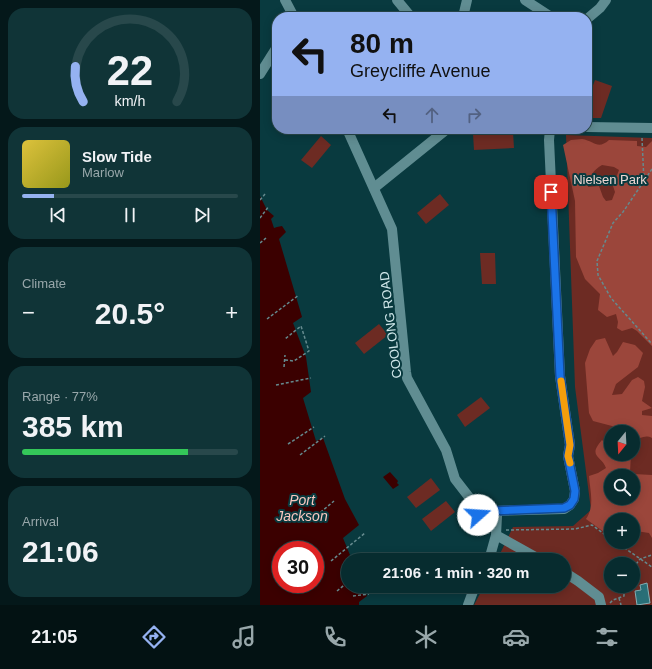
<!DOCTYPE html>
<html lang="en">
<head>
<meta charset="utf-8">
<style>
  :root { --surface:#072c2f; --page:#103437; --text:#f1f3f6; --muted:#98a7aa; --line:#28484b; --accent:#95b2f1 }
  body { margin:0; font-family:Arial,sans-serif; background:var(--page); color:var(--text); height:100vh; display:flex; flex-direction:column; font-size:15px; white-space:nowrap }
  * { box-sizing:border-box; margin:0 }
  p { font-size:13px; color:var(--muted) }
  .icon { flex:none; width:22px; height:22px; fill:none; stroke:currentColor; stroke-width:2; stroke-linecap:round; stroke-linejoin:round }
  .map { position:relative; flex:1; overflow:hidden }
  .details { display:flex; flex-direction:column; gap:8px; padding:8px; background:#04181a; width:260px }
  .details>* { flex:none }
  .top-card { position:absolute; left:12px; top:12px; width:320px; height:122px; border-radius:16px; box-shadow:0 2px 10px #0003,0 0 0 1px var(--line); background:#95b2f1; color:#111; overflow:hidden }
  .needle { width:26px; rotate:198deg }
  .fabs { position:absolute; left:344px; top:425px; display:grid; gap:8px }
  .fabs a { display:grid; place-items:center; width:36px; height:36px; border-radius:50%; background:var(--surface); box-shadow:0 2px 10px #0003,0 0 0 1px var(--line); font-size:20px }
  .speed { position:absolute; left:12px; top:541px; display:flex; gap:8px; font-size:20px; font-weight:700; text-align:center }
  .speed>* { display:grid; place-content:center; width:52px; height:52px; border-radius:50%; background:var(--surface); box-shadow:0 2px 10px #0003,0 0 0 1px var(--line); line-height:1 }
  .speed .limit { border:6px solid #d22; background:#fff; color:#111 }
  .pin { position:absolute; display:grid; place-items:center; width:34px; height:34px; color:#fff; margin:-17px; border-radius:8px; box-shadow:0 2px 6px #0006 }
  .me { position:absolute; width:44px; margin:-22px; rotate:71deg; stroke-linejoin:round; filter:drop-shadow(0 0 3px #0008) }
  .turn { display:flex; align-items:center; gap:14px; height:84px; padding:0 12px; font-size:18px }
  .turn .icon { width:52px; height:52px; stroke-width:2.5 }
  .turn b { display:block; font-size:28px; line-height:34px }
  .lanes { display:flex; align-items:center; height:38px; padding:0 12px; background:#0003; justify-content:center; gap:20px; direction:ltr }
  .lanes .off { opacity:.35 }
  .big { font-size:30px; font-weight:700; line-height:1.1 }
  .details .card { flex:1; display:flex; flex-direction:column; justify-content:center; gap:6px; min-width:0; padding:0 14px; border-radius:16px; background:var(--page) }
  .details .dial { align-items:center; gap:0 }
  .dial svg { height:104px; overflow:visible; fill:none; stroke:var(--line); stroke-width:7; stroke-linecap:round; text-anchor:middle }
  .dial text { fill:var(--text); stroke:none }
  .song { display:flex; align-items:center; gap:12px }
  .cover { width:48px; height:48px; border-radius:6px; background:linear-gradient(135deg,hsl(50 70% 55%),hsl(60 70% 35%)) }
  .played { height:4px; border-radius:2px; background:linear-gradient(90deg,var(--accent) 15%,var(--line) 15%) }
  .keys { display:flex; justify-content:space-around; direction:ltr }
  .heat { display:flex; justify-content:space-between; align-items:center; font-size:22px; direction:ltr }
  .charge { height:6px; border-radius:3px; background:linear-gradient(90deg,#34c759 77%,var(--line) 0) }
  .trip { position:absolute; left:81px; top:553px; width:230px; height:40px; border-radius:20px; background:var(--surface); box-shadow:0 2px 10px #0003,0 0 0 1px var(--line); font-weight:700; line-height:40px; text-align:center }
  .tabs { display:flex; height:64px; justify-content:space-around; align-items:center; background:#031213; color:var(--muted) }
  .tabs .icon { width:28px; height:28px }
  .tabs .selected { color:var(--accent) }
  .tabs b { font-size:18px; color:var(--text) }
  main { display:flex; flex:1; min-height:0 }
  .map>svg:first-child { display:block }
  .green { fill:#6d2b23; fill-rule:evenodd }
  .forest { fill:#9b463b; fill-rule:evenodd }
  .water { fill:#3b0000; fill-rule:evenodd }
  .building { fill:#296f77; stroke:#85b3b8 }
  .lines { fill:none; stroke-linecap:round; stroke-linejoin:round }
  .path { stroke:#658a8e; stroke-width:1.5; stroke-dasharray:3 2; stroke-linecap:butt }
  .minor { stroke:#608d92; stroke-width:10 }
  .route-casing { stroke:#114b97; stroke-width:10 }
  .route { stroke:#1a73e8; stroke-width:7 }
  .slow { stroke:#f59e0b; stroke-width:7 }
  .labels { text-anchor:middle; stroke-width:4; stroke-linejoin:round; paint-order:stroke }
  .park-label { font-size:13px; fill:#efd6d2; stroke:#093a3f }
  .street-label { font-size:13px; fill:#d1e8eb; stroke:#093a3f }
  .water-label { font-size:14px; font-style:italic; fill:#fac7bf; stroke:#093a3f }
</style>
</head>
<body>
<main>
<section class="details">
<div class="card dial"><svg viewBox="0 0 100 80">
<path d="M14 69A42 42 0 1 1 86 69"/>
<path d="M14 69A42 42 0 0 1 8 42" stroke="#95b2f1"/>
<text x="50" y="56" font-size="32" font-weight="700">22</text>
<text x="50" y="72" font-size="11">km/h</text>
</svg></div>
<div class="card">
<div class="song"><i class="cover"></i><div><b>Slow Tide</b><p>Marlow</p></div></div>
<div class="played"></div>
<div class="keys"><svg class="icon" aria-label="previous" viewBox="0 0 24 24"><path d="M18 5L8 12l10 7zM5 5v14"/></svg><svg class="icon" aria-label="pause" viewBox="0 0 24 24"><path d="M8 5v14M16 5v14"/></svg><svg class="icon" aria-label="next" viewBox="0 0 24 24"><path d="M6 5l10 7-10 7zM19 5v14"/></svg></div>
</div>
<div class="card"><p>Climate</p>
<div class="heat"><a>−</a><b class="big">20.5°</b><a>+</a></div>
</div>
<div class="card"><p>Range · 77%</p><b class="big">385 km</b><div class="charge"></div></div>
<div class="card"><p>Arrival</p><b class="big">21:06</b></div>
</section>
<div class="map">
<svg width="392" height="605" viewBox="0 0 392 605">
  <rect width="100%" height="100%" fill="#093a3f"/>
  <g class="green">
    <path d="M335 80 352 86 341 118H327V101Z"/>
    <path d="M253 132 254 148 214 150 213 134Z"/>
    <path d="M306 135 392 138V605H214L224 586H304V560H237L253 527 313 526 331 510 315 387ZM351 432H373V454H351ZM351 476H373V498H351ZM351 520H373V542H351ZM351 564H373V586H351Z"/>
    <path d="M61 136 71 145 52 168 41 160Z"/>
    <path d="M180 194 189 205 166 224 157 213Z"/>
    <path d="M220 253H235L236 284H222Z"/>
    <path d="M119 324 128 335 104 354 95 343Z"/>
    <path d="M221 397 230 408 205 427 197 415Z"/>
    <path d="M171 478 180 490 156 508 147 497Z"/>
    <path d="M186 501 195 512 171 531 162 519Z"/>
  </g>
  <g class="forest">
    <path d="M322 139C334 141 338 150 349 140L377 141V146L386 147 392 141V346L377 331 372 328 362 331 357 328 358 322 356 314 347 317 338 310 340 294 325 279 316 257 315 201 303 145 311 140ZM342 165 354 167 359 170 353 186 355 192 352 200 346 201 343 197 339 186 328 187C329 177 333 170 342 165Z"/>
    <path d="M345 338 353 356 357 352 363 342 375 345 383 353 378 367 356 384 352 395 362 394 372 380 378 377 384 381 385 387 382 401 392 408 382 411V415L392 416V438C385 434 380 439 373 440V432H363L352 426 333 421 329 413 325 363 330 349 336 340Z"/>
    <path d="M342 440 351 449V454H371L370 472 374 474 392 475V538L389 533 376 531 373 532V520H351V537L326 519C335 506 330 491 329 476L338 473 346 468C342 456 327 457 342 440ZM351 476H373V498H351Z"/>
  </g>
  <g class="water">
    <path d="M0 196 7 210 14 216 11 219 14 228 17 227 22 226 26 232 19 239 42 317 33 323 46 357 51 392 43 398 56 441 63 438 85 499 99 525 83 538 92 560H88V586H103L107 596 99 602V605H0ZM21 550H55V584H21Z"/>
    <path d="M130 472 138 481 137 483 139 485 133 489 123 477Z"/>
  </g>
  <path class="building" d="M387 583 390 603 377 605 375 591 381 590 380 585Z"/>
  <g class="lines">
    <g class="path">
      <path d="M382 138 384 182"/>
      <path d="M392 169 363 212 353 223 337 261 338 275 351 298 392 344"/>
      <path d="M0 200 5 194"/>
      <path d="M0 218 9 206"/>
      <path d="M0 243 6 238"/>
      <path d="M7 319 39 295"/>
      <path d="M25 360 34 361 49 351 41 326 25 339"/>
      <path d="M24 367 25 355"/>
      <path d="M16 385 51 378"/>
      <path d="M28 444 54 427"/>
      <path d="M40 455 65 436"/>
      <path d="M49 522 74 501"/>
      <path d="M246 530 315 529 332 525 351 539"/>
      <path d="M356 542 392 567"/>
      <path d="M71 561 105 533"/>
      <path d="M373 568 380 559 392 555"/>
      <path d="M77 591 88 582"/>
      <path d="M93 596 109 594"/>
      <path d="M359 598 361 605"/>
      <path d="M350 603 353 600 364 596V586"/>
    </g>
    <g class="minor">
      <path d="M25 0 34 17"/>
      <path d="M137 0 151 17"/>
      <path d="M265 0 291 17"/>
      <path d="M203 17 207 0"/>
      <path d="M327 19 340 8 346 0"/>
      <path d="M0 74 17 47"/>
      <path d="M327 127 392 128"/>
      <path d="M87 129 132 229 146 372 147 378 186 450 195 479 219 510"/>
      <path d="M114 188 187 129"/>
      <circle cx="224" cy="513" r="6"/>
      <path d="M230 511 304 509 310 505 314 499 315 491 308 456 310 445 300 376 289 140 290 129"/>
      <path d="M236 535 281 560"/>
      <path d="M229 560 236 535 237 516"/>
      <path d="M304 572 318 581 339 597 341 605"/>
      <path d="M208 605 215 586"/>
    </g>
  </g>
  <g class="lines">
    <defs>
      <path id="route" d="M218 515 224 519 228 517 231 511 304 508 310 505 314 499 315 491 308 456 310 445 300 376 291 192"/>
    </defs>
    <use href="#route" class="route-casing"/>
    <use href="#route" class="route"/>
    <path class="slow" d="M301 381 310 445 308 456 310 463"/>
  </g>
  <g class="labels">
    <g class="park-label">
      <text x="350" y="184">Nielsen Park</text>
    </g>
    <g class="street-label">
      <text transform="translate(130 325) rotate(-97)" y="5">COOLONG ROAD</text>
    </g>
    <g class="water-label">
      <text x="42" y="505">Port<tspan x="42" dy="16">Jackson</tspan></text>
    </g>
  </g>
</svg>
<div class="fabs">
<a><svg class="needle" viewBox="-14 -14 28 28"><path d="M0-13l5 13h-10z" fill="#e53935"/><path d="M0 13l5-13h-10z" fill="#98a7aa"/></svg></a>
<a><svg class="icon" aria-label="search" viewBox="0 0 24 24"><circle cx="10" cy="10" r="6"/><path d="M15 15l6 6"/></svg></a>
<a>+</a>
<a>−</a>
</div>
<div class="speed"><div class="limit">30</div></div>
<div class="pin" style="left:291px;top:192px;background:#d93025"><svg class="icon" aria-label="arrive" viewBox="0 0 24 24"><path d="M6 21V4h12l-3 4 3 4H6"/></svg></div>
<svg class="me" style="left:218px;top:515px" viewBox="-20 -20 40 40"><circle r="19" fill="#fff"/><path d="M0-13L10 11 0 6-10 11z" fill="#1a73e8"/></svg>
<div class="trip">21:06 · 1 min · 320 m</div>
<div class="top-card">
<div class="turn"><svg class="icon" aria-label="left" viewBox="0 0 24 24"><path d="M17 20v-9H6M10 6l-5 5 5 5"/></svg><div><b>80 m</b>Greycliffe Avenue</div></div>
<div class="lanes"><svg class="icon" aria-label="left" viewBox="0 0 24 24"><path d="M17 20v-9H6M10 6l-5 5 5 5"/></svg><svg class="icon off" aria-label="ahead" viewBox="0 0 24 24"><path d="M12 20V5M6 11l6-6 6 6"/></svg><svg class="icon off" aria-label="right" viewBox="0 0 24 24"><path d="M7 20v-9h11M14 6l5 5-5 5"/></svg></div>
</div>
</div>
</main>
<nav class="tabs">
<b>21:05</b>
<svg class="icon selected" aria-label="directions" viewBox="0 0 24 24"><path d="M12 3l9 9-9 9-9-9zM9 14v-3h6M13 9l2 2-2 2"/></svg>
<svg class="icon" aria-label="music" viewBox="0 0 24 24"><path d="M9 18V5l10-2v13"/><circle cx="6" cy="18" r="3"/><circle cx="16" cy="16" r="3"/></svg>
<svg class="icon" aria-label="phone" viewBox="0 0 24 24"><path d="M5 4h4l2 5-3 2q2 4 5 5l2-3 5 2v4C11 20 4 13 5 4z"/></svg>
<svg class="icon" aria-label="climate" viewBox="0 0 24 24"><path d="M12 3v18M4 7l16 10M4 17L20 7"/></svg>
<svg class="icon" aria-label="car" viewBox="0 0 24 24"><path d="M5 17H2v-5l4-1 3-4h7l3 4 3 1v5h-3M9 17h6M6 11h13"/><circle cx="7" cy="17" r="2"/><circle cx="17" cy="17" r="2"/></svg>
<svg class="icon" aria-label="filters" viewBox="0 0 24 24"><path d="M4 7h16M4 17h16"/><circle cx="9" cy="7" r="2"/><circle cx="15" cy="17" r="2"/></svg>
</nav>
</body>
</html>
